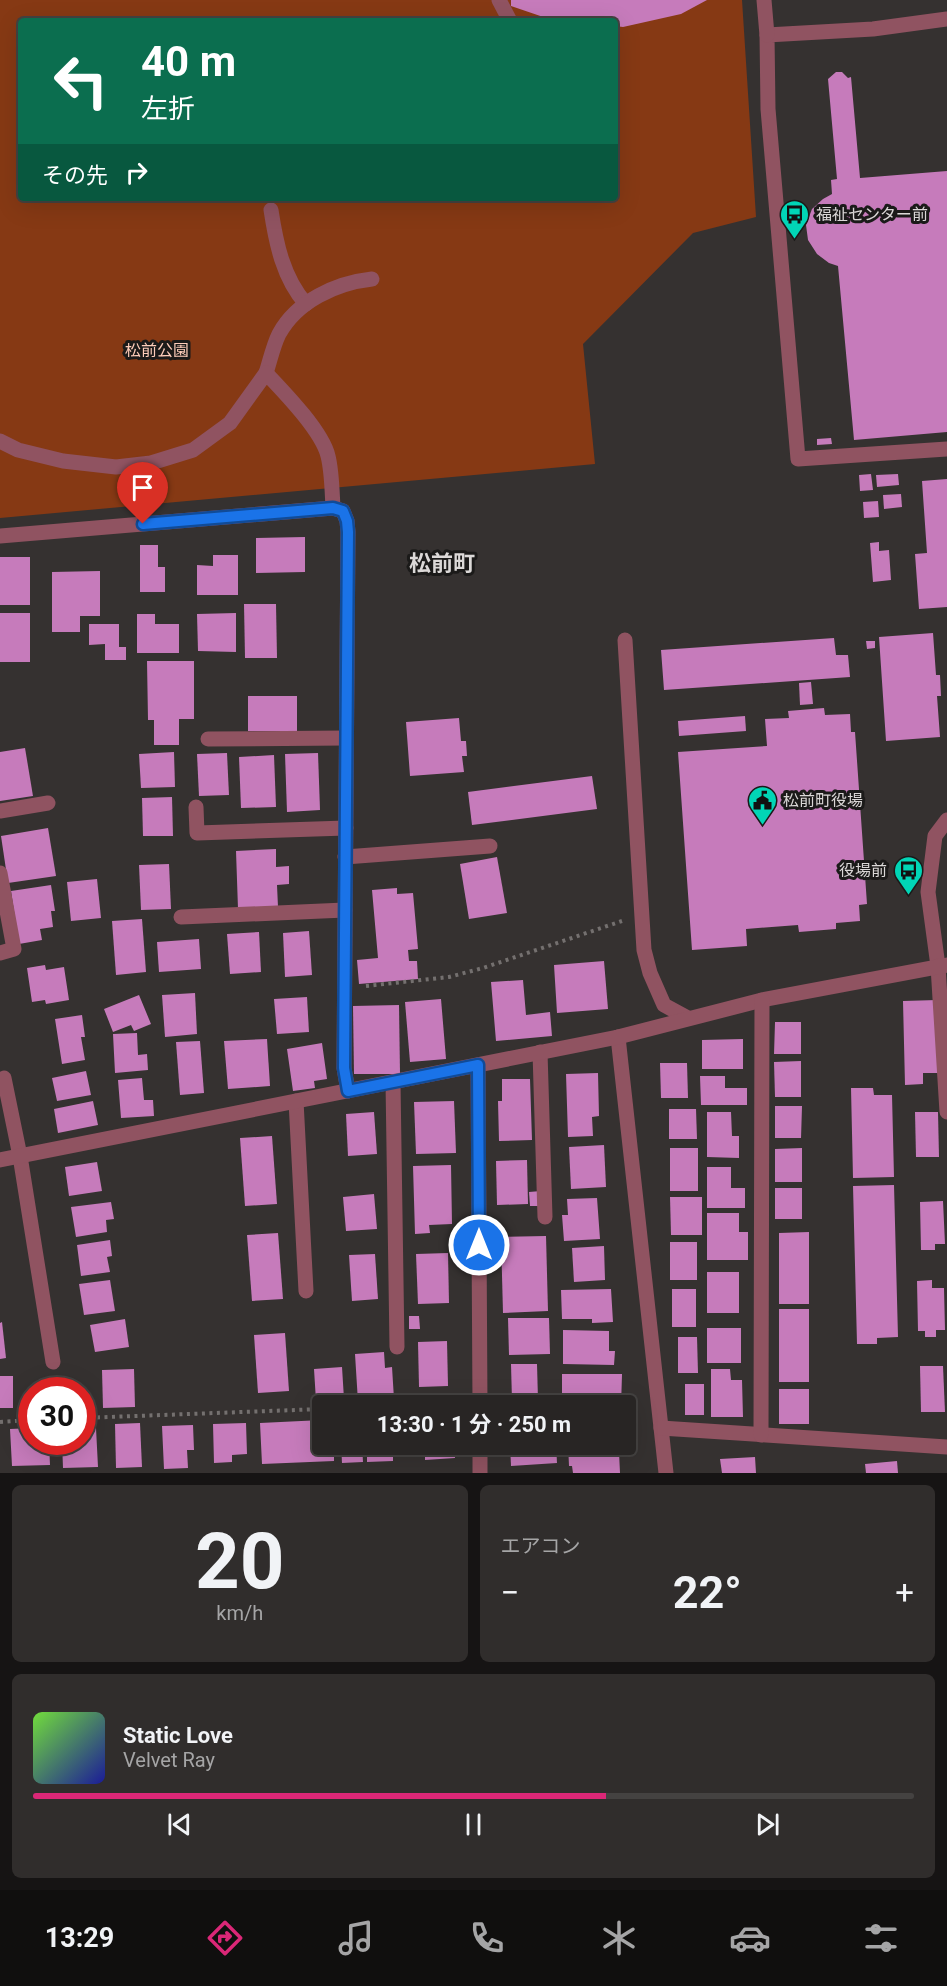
<!DOCTYPE html>
<html lang="ja">
<head>
<meta charset="utf-8">
<style>
  :root { --surface:#282524; --page:#302d2c; --text:#f1f3f6; --muted:#a5a5a6; --line:#444241; --accent:#db2777 }
  body { margin:0; font-family:Roboto,"Noto Sans JP",sans-serif; background:var(--page); color:var(--text); height:100vh; display:flex; flex-direction:column; font-size:22px; white-space:nowrap }
  * { box-sizing:border-box; margin:0 }
  p { font-size:20px; color:var(--muted) }
  .icon { flex:none; width:33px; height:33px; fill:none; stroke:currentColor; stroke-width:2; stroke-linecap:round; stroke-linejoin:round }
  .map { position:relative; height:1473px; overflow:hidden }
  .details { display:flex; flex-direction:column; gap:12px; padding:12px; background:#161414; flex:1 }
  .details>* { flex:none }
  .top-card { position:absolute; left:18px; top:18px; width:600px; height:183px; border-radius:6px; box-shadow:0 6px 24px #0002,0 0 0 2px var(--line); background:#0b6e4f; color:#fff; overflow:hidden }
  .speed { position:absolute; left:18px; top:1377px; display:flex; gap:12px; font-size:30px; font-weight:700; text-align:center }
  .speed>* { display:grid; place-content:center; width:78px; height:78px; border-radius:50%; background:var(--surface); box-shadow:0 6px 24px #0002,0 0 0 2px var(--line); line-height:1 }
  .speed .limit { border:9px solid #d22; background:#fff; color:#111 }
  .pin { position:absolute; display:grid; place-items:center; width:51px; height:51px; color:#fff; margin:-62px -26px; border-radius:50% 50% 50% 0; rotate:-45deg; box-shadow:0 0 6px #0007 }
  .pin .icon { rotate:45deg }
  .me { position:absolute; width:66px; margin:-33px; rotate:0deg; stroke-linejoin:round; filter:drop-shadow(0 0 4px #0008) }
  .turn { display:flex; align-items:center; gap:21px; height:126px; padding:0 24px; font-size:27px }
  .turn .icon { width:78px; height:78px; stroke-width:2.5 }
  .turn b { display:block; font-size:42px; line-height:51px }
  .then { display:flex; align-items:center; height:57px; padding:0 24px; background:#0003; gap:12px; font-size:22px }
  .big { font-size:45px; font-weight:700; line-height:1.1 }
  .details .tile { flex:1; display:flex; flex-direction:column; justify-content:center; gap:9px; min-width:0; padding:0 21px; border-radius:9px; background:var(--page) }
  .details .dial { align-items:center; gap:0 }
  .dial b { font-size:78px; line-height:1 }
  .song { display:flex; align-items:center; gap:18px }
  .cover { width:72px; height:72px; border-radius:9px; background:linear-gradient(135deg,hsl(100 70% 55%),hsl(240 70% 35%)) }
  .played { height:6px; border-radius:3px; background:linear-gradient(90deg,var(--accent) 65%,var(--line) 65%) }
  .keys { display:flex; justify-content:space-around; direction:ltr }
  .heat { display:flex; justify-content:space-between; align-items:center; font-size:33px; direction:ltr }
  .details .tiles { flex:1; display:grid; gap:12px; grid-template-columns:1fr 1fr }
  .tile:last-child { grid-column:span 2 }
  .trip { position:absolute; left:312px; top:1395px; width:324px; height:60px; border-radius:6px; background:var(--surface); box-shadow:0 6px 24px #0002,0 0 0 2px var(--line); font-weight:700; line-height:60px; text-align:center }
  .tabs { display:flex; height:96px; justify-content:space-around; align-items:center; background:#100f0e; color:var(--muted) }
  .tabs .icon { width:42px; height:42px }
  .tabs .active { color:var(--accent) }
  .tabs b { font-size:27px; color:var(--text) }
  .map>svg:first-child { display:block }
  .green { fill:#863914; fill-rule:evenodd }
  .building { fill:#c67bbb }
  .lines { fill:none; stroke-linecap:round; stroke-linejoin:round }
  .path { stroke:#74706f; stroke-width:4; stroke-dasharray:3 4.5; stroke-linecap:butt }
  .service { stroke:#905361; stroke-width:15 }
  .minor { stroke:#905361; stroke-width:15 }
  .tertiary { stroke:#905361; stroke-width:15 }
  .route-casing { stroke:#114b97; stroke-width:15 }
  .route { stroke:#1a73e8; stroke-width:10 }
  .labels { text-anchor:middle; stroke-width:6; stroke-linejoin:round; paint-order:stroke }
  .poi-label { font-size:16px; fill:#dbd8d7; stroke:#1b1a19; text-anchor:start }
  .park-label { font-size:16px; fill:#fdccb9; stroke:#1b1a19 }
  .district-label { font-size:22px; font-weight:bold; fill:#dbd8d7; stroke:#1b1a19 }
</style>
</head>
<body>
<div class="map">
<svg width="947" height="1473" viewBox="0 0 947 1473">
  <rect width="100%" height="100%" fill="#353130"/>
  <path class="green" d="M0 0H742L756 217 693 233 583 344 595 464 0 518ZM21 21H615V198H21Z"/>
  <g class="building">
    <path d="M511 0H707L681 14 623 27 615 26V21H555L511 6Z"/>
    <path d="M836 72H842L848 78 851 77 860 178 947 171V432L854 440 838 266 829 263 817 254 808 240 806 225 812 209 823 199 832 194 831 180 837 179 828 79Z"/>
    <path d="M831 438 832 444 817 445V439Z"/>
    <path d="M871 474 873 490 860 491 859 475Z"/>
    <path d="M898 474 899 485 877 487 876 475Z"/>
    <path d="M947 479V607L919 609 915 554 927 553 922 481Z"/>
    <path d="M901 494 902 507 884 509 883 495Z"/>
    <path d="M878 501 879 517 864 518 863 502Z"/>
    <path d="M305 537V572L256 573V538Z"/>
    <path d="M879 542V551L889 550 891 580 873 582 870 543Z"/>
    <path d="M140 545H158V567H165V592H140Z"/>
    <path d="M213 555H238V595H197V565L213 566Z"/>
    <rect x="0" y="557" width="30" height="48"/>
    <path d="M100 571V616H80V632H52V572Z"/>
    <path d="M244 604H276L277 658H245Z"/>
    <rect x="0" y="613" width="30" height="49"/>
    <path d="M236 613V652L198 651 197 614Z"/>
    <path d="M137 614H155V624H179V653H137Z"/>
    <path d="M89 624H119V647H126V660H105V644L89 645Z"/>
    <path d="M933 633 936 675H940L941 696H937L940 737 886 741 879 637Z"/>
    <path d="M834 638 836 655H848L850 677 664 690 661 650Z"/>
    <path d="M866 641H875V648L867 649Z"/>
    <path d="M147 661H194V719H179V745H154V720H148Z"/>
    <path d="M811 682 813 704 800 705 799 683Z"/>
    <rect x="248" y="696" width="49" height="35"/>
    <path d="M824 708 825 715 850 714 851 732H855L867 904 859 905 860 921 836 923V929L799 932 798 925 746 929 747 946 692 950 678 752 767 746 765 719 789 718 788 711Z"/>
    <path d="M745 716 746 731 679 736 678 721Z"/>
    <path d="M459 718 461 741H466L467 756H462L464 772 410 776 406 722Z"/>
    <path d="M25 748 33 796 0 801V752Z"/>
    <path d="M174 752 175 787 141 788 139 754Z"/>
    <path d="M227 753 229 795 199 796 197 754Z"/>
    <path d="M318 753 320 810 287 812 285 754Z"/>
    <path d="M274 755 276 807 241 808 239 757Z"/>
    <path d="M592 776 597 809 472 825 468 792Z"/>
    <path d="M172 797 173 836H143L142 798Z"/>
    <path d="M48 828 56 876 8 883 1 836Z"/>
    <path d="M276 849V867L289 866V884L277 885 278 907 238 909 236 851Z"/>
    <path d="M497 857 507 913 469 919 460 864Z"/>
    <path d="M169 864 171 909 141 910 139 865Z"/>
    <path d="M97 879 101 918 71 921 67 882Z"/>
    <path d="M51 885 55 911H51L53 927 40 929 42 940 19 944 11 891Z"/>
    <path d="M397 888V894L413 893 418 949 408 950 409 961H417L418 979 359 984 357 960 378 958 372 890Z"/>
    <path d="M142 919 146 972 116 975 112 921Z"/>
    <path d="M309 931 312 975 285 977 283 933Z"/>
    <path d="M259 932 261 972 230 974 227 934Z"/>
    <path d="M199 939 201 969 159 972 157 942Z"/>
    <path d="M604 961 608 1009 557 1013 554 965Z"/>
    <path d="M45 965 46 970 64 967 69 1000 46 1004 45 1000 32 1002 27 968Z"/>
    <path d="M523 980 526 1015 550 1012 552 1036 496 1041 491 982Z"/>
    <path d="M195 993 197 1034 165 1037 162 995Z"/>
    <path d="M139 995 151 1024 134 1031 131 1025 113 1032 104 1009Z"/>
    <path d="M307 997 309 1032 277 1034 274 999Z"/>
    <path d="M441 999 446 1059 410 1062 405 1002Z"/>
    <path d="M937 1000 938 1073H923V1084L905 1085 903 1001Z"/>
    <path d="M399 1005 400 1074H354L353 1006Z"/>
    <path d="M82 1015 85 1037H81L85 1060 62 1064 55 1019Z"/>
    <path d="M775 1022H801V1054H774Z"/>
    <path d="M137 1033 138 1055 147 1054 148 1070 115 1073 113 1034Z"/>
    <path d="M267 1039 270 1086 228 1089 224 1041Z"/>
    <path d="M743 1039V1069H702V1040Z"/>
    <path d="M200 1041 204 1093 180 1095 176 1042Z"/>
    <path d="M322 1043 327 1079 314 1081 315 1088 293 1091 287 1049Z"/>
    <path d="M801 1061V1097H775L774 1062Z"/>
    <path d="M660 1063H687L688 1098H661Z"/>
    <path d="M86 1071 91 1095 57 1101 52 1078Z"/>
    <path d="M598 1073 599 1116 592 1117 593 1136 568 1137 566 1074Z"/>
    <path d="M700 1076H725V1088H747V1105H701Z"/>
    <path d="M142 1078 144 1100H153L154 1116 121 1118 118 1080Z"/>
    <path d="M502 1079H530L532 1140 499 1141 498 1101H502Z"/>
    <path d="M851 1088H873L874 1095H892L894 1177 853 1178Z"/>
    <path d="M93 1101 98 1125 58 1133 54 1109Z"/>
    <path d="M454 1101 456 1153 416 1154 414 1102Z"/>
    <path d="M775 1106H802L801 1138H775Z"/>
    <path d="M669 1109H696L697 1139H669Z"/>
    <path d="M374 1112 377 1154 348 1156 346 1114Z"/>
    <path d="M707 1112H731L732 1136H739V1158L707 1157Z"/>
    <path d="M915 1112H938L939 1157H916Z"/>
    <path d="M272 1136 277 1204 245 1206 240 1138Z"/>
    <path d="M604 1145 606 1187 571 1189 569 1147Z"/>
    <rect x="670" y="1148" width="28" height="43"/>
    <path d="M802 1148V1182H775V1149Z"/>
    <path d="M527 1160 528 1204 497 1205 496 1161Z"/>
    <path d="M97 1162 102 1191 69 1196 65 1167Z"/>
    <path d="M451 1165 452 1224 429 1225 430 1233 415 1234 413 1166Z"/>
    <path d="M707 1167H731V1188H745V1208H707Z"/>
    <path d="M894 1185 898 1337 877 1338V1344H857L853 1186Z"/>
    <rect x="775" y="1188" width="27" height="31"/>
    <path d="M541 1191 542 1206H530L529 1192Z"/>
    <path d="M374 1194 377 1229 346 1231 343 1197Z"/>
    <path d="M670 1197H702V1235H671Z"/>
    <path d="M597 1198 600 1239 564 1241 562 1215H568L567 1199Z"/>
    <path d="M943 1201 945 1244H935V1250H921L920 1202Z"/>
    <path d="M111 1202 114 1219 106 1220 107 1232 76 1237 71 1207Z"/>
    <path d="M707 1213H739V1232H748V1260H707Z"/>
    <path d="M809 1232V1304H779V1233Z"/>
    <path d="M278 1233 283 1299 252 1301 247 1235Z"/>
    <path d="M546 1236 548 1311 503 1313 501 1237Z"/>
    <path d="M110 1240 112 1256 107 1257 110 1272 81 1276 77 1245Z"/>
    <rect x="670" y="1242" width="27" height="38"/>
    <path d="M604 1246 605 1280 574 1282 572 1248Z"/>
    <path d="M448 1253 449 1303 418 1304 416 1254Z"/>
    <path d="M375 1254 378 1299 352 1301 349 1255Z"/>
    <rect x="707" y="1272" width="32" height="41"/>
    <path d="M110 1280 115 1311 84 1315 79 1284Z"/>
    <path d="M932 1280V1288H944L945 1330H936V1337H925V1331H918L917 1281Z"/>
    <path d="M611 1289 613 1322 592 1323V1319H562L561 1290Z"/>
    <rect x="672" y="1289" width="24" height="38"/>
    <rect x="779" y="1309" width="30" height="73"/>
    <path d="M409 1316H419L420 1329H409Z"/>
    <path d="M508 1318H549L550 1354 509 1355Z"/>
    <path d="M125 1319 129 1347 95 1352 90 1325Z"/>
    <path d="M2 1322 6 1358 0 1359V1323Z"/>
    <rect x="707" y="1328" width="34" height="35"/>
    <path d="M563 1330 609 1331V1351H615L614 1365 563 1364Z"/>
    <path d="M285 1333 289 1391 258 1393 254 1335Z"/>
    <path d="M678 1337H697L698 1373H678Z"/>
    <path d="M447 1341 448 1386 419 1387 418 1342Z"/>
    <path d="M384 1352 385 1368 392 1367 394 1399 358 1402 355 1354Z"/>
    <path d="M511 1364H537L538 1400 512 1401Z"/>
    <path d="M920 1366H943L945 1412H921Z"/>
    <path d="M342 1367 344 1399 316 1401 314 1369Z"/>
    <path d="M134 1369 135 1407 103 1408 102 1370Z"/>
    <path d="M711 1369H730L731 1380H742L743 1417H711Z"/>
    <path d="M562 1374H622L621 1406H562Z"/>
    <rect x="0" y="1376" width="13" height="32"/>
    <path d="M63 1378 64 1390H39V1379Z"/>
    <rect x="685" y="1384" width="19" height="31"/>
    <rect x="779" y="1389" width="30" height="35"/>
    <path d="M322 1420V1444H334V1461L262 1464 260 1423Z"/>
    <path d="M140 1423 142 1467 116 1468 115 1424Z"/>
    <path d="M246 1423 247 1454 232 1455V1462L214 1463 213 1424Z"/>
    <path d="M193 1425 194 1450H187L188 1468 164 1469 162 1426Z"/>
    <path d="M32 1428V1442H49L50 1465 12 1466 10 1429Z"/>
    <path d="M82 1428H96L98 1467 63 1468 62 1442H82Z"/>
    <path d="M341 1444H362L363 1462 342 1463Z"/>
    <path d="M367 1444H393V1461L367 1462Z"/>
    <path d="M425 1444H454L455 1458 425 1460Z"/>
    <path d="M510 1444H556L557 1463 511 1466Z"/>
    <path d="M568 1444H608L609 1453 619 1452 620 1473H573L572 1466H569Z"/>
    <path d="M755 1457 756 1473H722L720 1459Z"/>
    <path d="M897 1461 898 1473H866L865 1464Z"/>
  </g>
  <g class="lines">
    <g class="path">
      <path d="M366 986 449 977 483 968 622 921"/>
      <path d="M401 1406 460 1403"/>
      <path d="M82 1418 322 1409"/>
      <path d="M0 1422 32 1420"/>
    </g>
    <g class="service">
      <path d="M499 0 510 21"/>
      <path d="M271 210C276 243 283 278 306 304"/>
      <path d="M266 373C270 361 273 346 279 334 297 301 336 283 372 279"/>
      <path d="M0 441 18 450 63 461 116 467 151 463 193 450 230 423 266 373C284 392 322 431 328 456 332 472 332 491 333 508"/>
      <path d="M938 966 928 892 935 836 947 820"/>
    </g>
    <g class="minor">
      <path d="M947 19 873 29 767 35 768 109 798 459 947 449"/>
      <path d="M0 536 333 508 343 511 347 521 348 532 344 1068 348 1091"/>
      <path d="M625 640 644 950 650 973 664 1005 688 1018"/>
      <path d="M208 739 346 738"/>
      <path d="M196 807 197 833 346 828"/>
      <path d="M0 811 48 803"/>
      <path d="M345 857 490 846"/>
      <path d="M0 873 14 949 0 953"/>
      <path d="M181 917 345 910"/>
      <path d="M938 966 947 1112"/>
      <path d="M618 1037 666 1473"/>
      <path d="M540 1052 545 1217"/>
      <path d="M478 1065 480 1406"/>
      <path d="M4 1078 20 1156 53 1362"/>
      <path d="M393 1082 397 1347"/>
      <path d="M296 1101 306 1291"/>
      <path d="M0 1160 618 1037 762 1000 947 965"/>
      <path d="M661 1428 947 1447"/>
      <path d="M761 1435 762 1000"/>
      <path d="M480 1444V1473"/>
    </g>
    <path class="tertiary" d="M764 0 767 35"/>
  </g>
  <g class="lines">
    <defs>
      <path id="route" d="M143 524 333 508 343 511 347 521 348 532 344 1068 348 1091 478 1065 479 1245"/>
    </defs>
    <use href="#route" class="route-casing"/>
    <use href="#route" class="route"/>
  </g>
  <defs>
    <symbol id="bus-pin" viewBox="-11 -11 22 30"><path d="M0 17L-7.5 6A9.5 9.5 0 1 1 7.5 6Z" fill="#01d5b6" stroke="#1b1a19"/><path d="M-5-6H5V4H4V6H2V4H-2V6H-4V4H-5ZM-3.5-4V0h7V-4ZM-3.5 1.2v1.5H-2V1.2ZM2 1.2v1.5H3.5V1.2Z" fill="#111"/></symbol>
    <symbol id="civic-pin" viewBox="-11 -11 22 30"><path d="M0 17L-7.5 6A9.5 9.5 0 1 1 7.5 6Z" fill="#01d5b6" stroke="#1b1a19"/><path d="M-.6-6.5H3V-4.5H.6V-3L4-1V1h2V6H-6V1h2V-1L-.6-3ZM-1.2 2.5V6h2.4V2.5Z" fill="#111"/></symbol>
  </defs>
  <g fill-rule="evenodd">
    <use href="#bus-pin" x="778" y="198" width="33" height="45"/>
    <use href="#civic-pin" x="746" y="784" width="33" height="45"/>
    <use href="#bus-pin" x="892" y="854" width="33" height="45"/>
  </g>
  <g class="labels">
    <g class="poi-label">
      <text x="816" y="220">福祉センター前</text>
      <text x="783" y="806">松前町役場</text>
      <text x="887" y="876" text-anchor="end">役場前</text>
    </g>
    <g class="park-label">
      <text x="157" y="356">松前公園</text>
    </g>
    <g class="district-label">
      <text x="442" y="571">松前町</text>
    </g>
  </g>
</svg>
<div class="speed"><div class="limit">30</div></div>
<div class="pin" style="left:143px;top:524px;background:#d93025"><svg class="icon" aria-label="arrive" viewBox="0 0 24 24"><path d="M6 21V4h12l-3 4 3 4H6"/></svg></div>
<svg class="me" style="left:479px;top:1245px" viewBox="-20 -20 40 40"><circle r="17" fill="#1a73e8" stroke="#fff" stroke-width="3"/><path d="M0-11L8 9 0 5-8 9z" fill="#fff"/></svg>
<div class="trip">13:30 · 1 分 · 250 m</div>
<div class="top-card">
<div class="turn"><svg class="icon" aria-label="left" viewBox="0 0 24 24"><path d="M17 20v-9H6M10 6l-5 5 5 5"/></svg><div><b>40 m</b>左折</div></div>
<div class="then">その先<svg class="icon" aria-label="right" viewBox="0 0 24 24"><path d="M7 20v-9h11M14 6l5 5-5 5"/></svg></div>
</div>
</div>
<section class="details">
<div class="tiles">
<div class="tile dial"><b>20</b><p>km/h</p></div>
<div class="tile"><p>エアコン</p>
<div class="heat"><a>−</a><b class="big">22°</b><a>+</a></div>
</div>
<div class="tile">
<div class="song"><i class="cover"></i><div><b>Static Love</b><p>Velvet Ray</p></div></div>
<div class="played"></div>
<div class="keys"><svg class="icon" aria-label="previous" viewBox="0 0 24 24"><path d="M18 5L8 12l10 7zM5 5v14"/></svg><svg class="icon" aria-label="pause" viewBox="0 0 24 24"><path d="M8 5v14M16 5v14"/></svg><svg class="icon" aria-label="next" viewBox="0 0 24 24"><path d="M6 5l10 7-10 7zM19 5v14"/></svg></div>
</div>
</div>
</section>
<nav class="tabs">
<b>13:29</b>
<svg class="icon active" aria-label="directions" viewBox="0 0 24 24"><path d="M12 3l9 9-9 9-9-9zM9 14v-3h6M13 9l2 2-2 2"/></svg>
<svg class="icon" aria-label="music" viewBox="0 0 24 24"><path d="M9 18V5l10-2v13"/><circle cx="6" cy="18" r="3"/><circle cx="16" cy="16" r="3"/></svg>
<svg class="icon" aria-label="phone" viewBox="0 0 24 24"><path d="M5 4h4l2 5-3 2q2 4 5 5l2-3 5 2v4C11 20 4 13 5 4z"/></svg>
<svg class="icon" aria-label="climate" viewBox="0 0 24 24"><path d="M12 3v18M4 7l16 10M4 17L20 7"/></svg>
<svg class="icon" aria-label="car" viewBox="0 0 24 24"><path d="M5 17H2v-5l4-1 3-4h7l3 4 3 1v5h-3M9 17h6M6 11h13"/><circle cx="7" cy="17" r="2"/><circle cx="17" cy="17" r="2"/></svg>
<svg class="icon" aria-label="filters" viewBox="0 0 24 24"><path d="M4 7h16M4 17h16"/><circle cx="9" cy="7" r="2"/><circle cx="15" cy="17" r="2"/></svg>
</nav>
</body>
</html>
